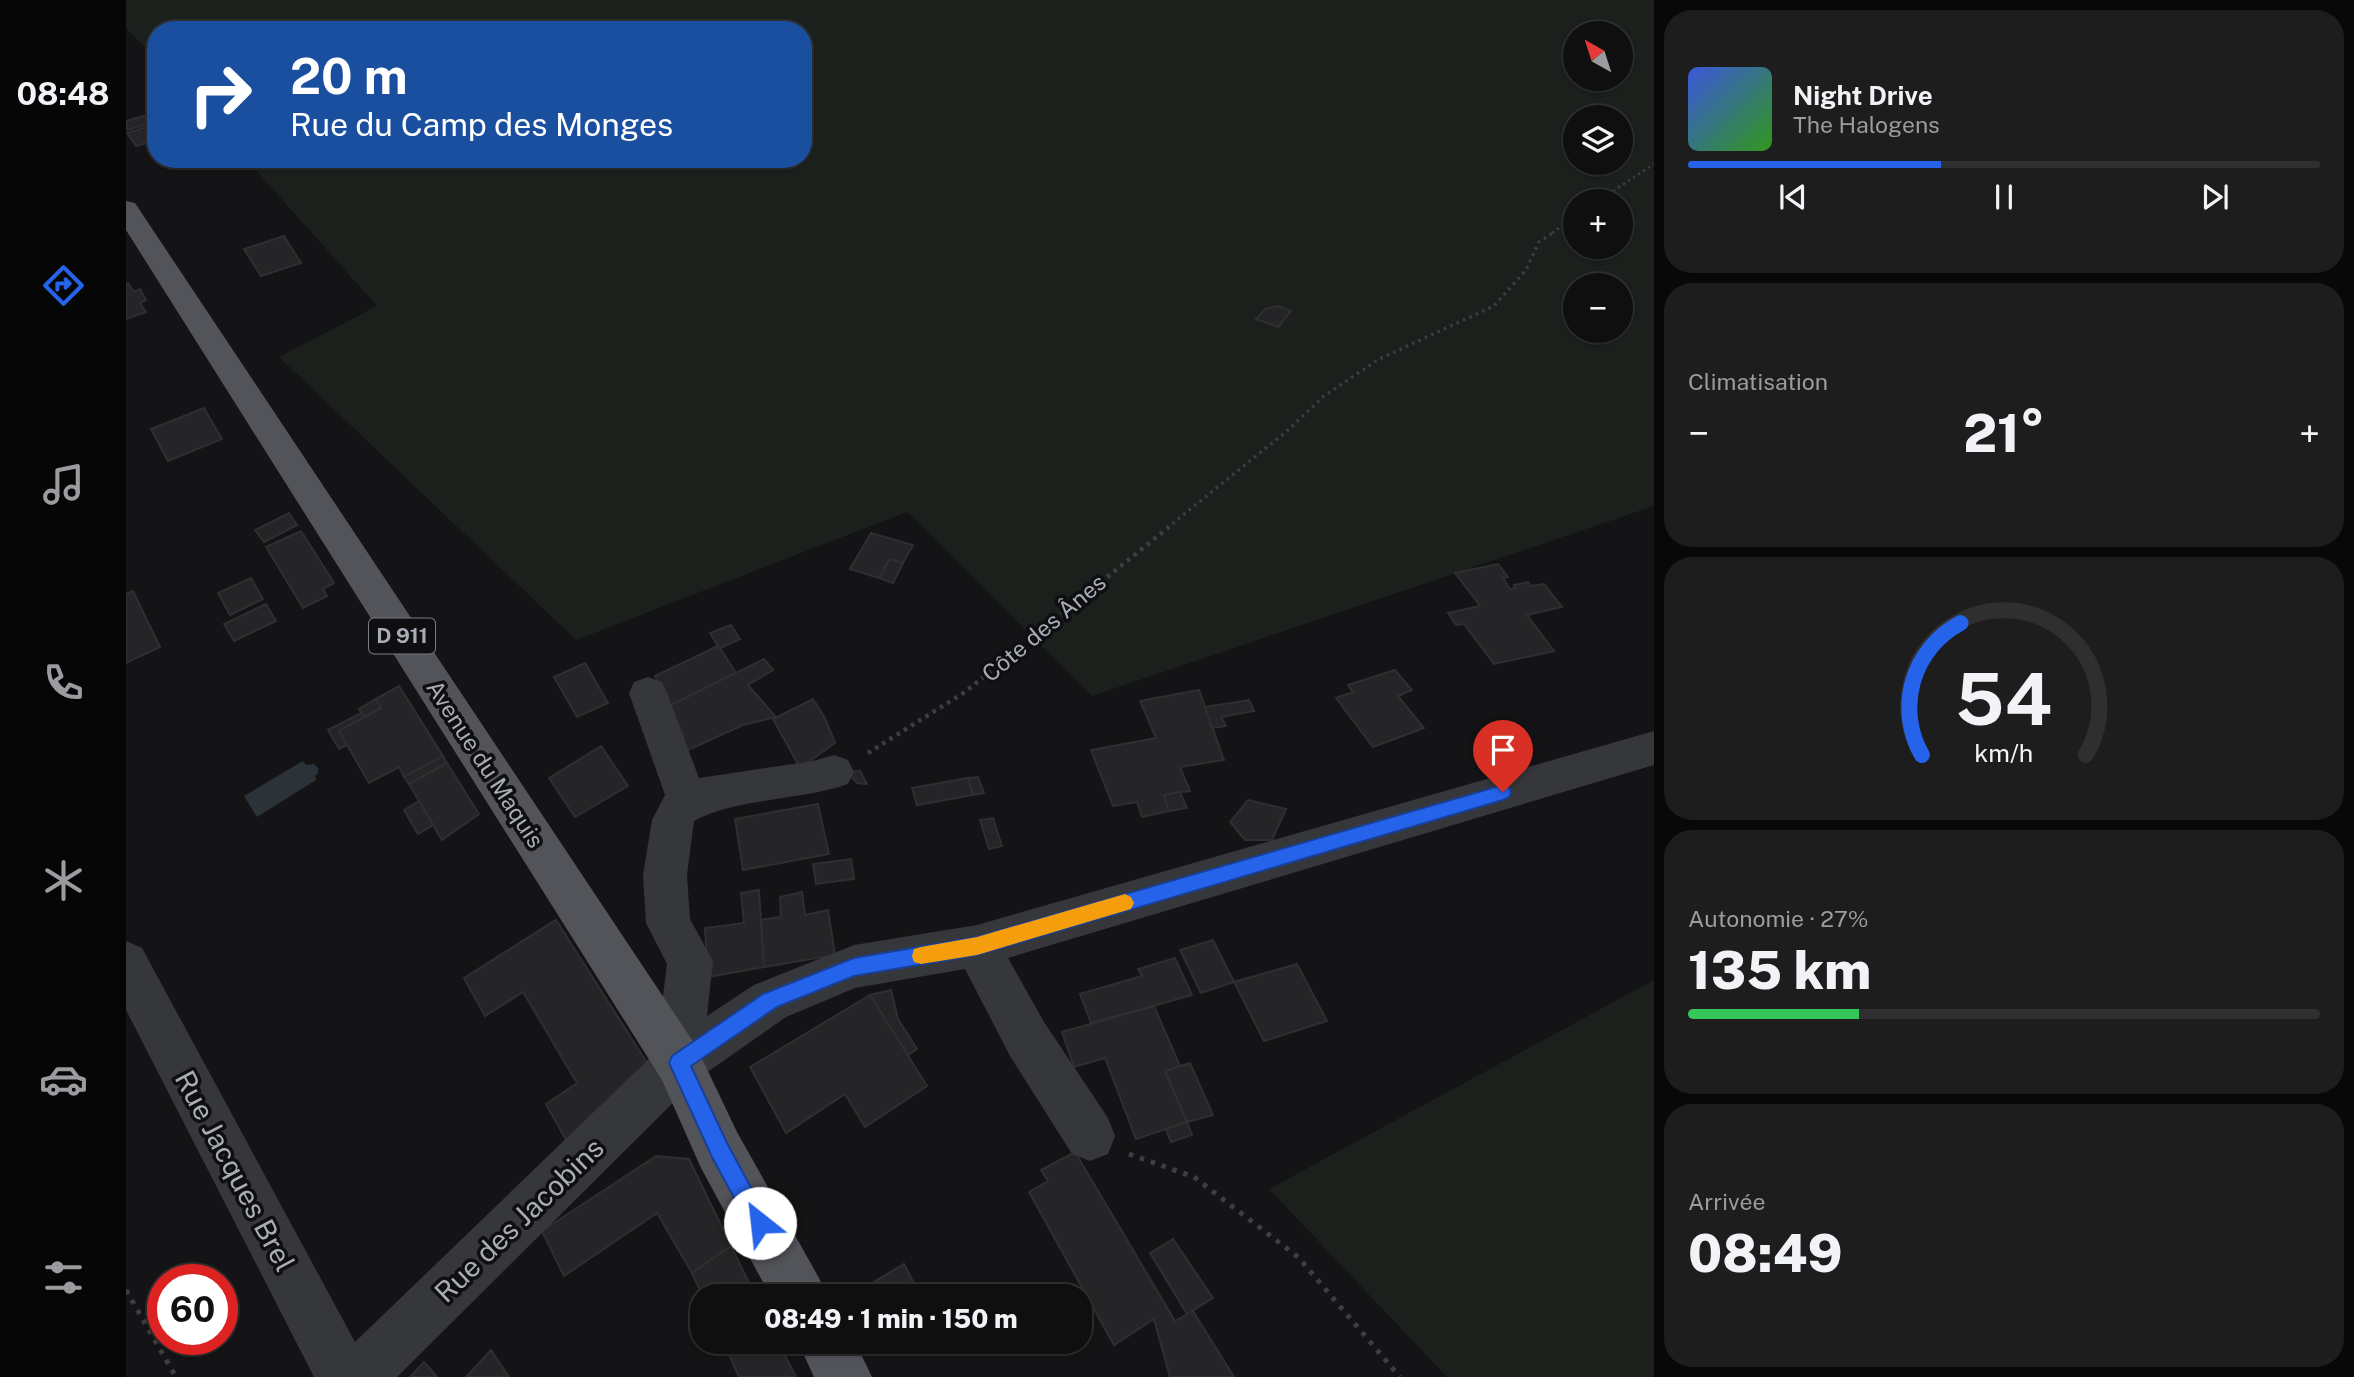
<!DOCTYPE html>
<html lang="fr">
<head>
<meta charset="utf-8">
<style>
  :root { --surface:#0f0f10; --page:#1d1d1e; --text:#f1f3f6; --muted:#9b9c9f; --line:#2f2f30; --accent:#2563eb }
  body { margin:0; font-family:"Public Sans",sans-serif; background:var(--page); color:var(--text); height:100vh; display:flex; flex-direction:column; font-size:26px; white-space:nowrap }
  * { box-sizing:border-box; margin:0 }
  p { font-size:23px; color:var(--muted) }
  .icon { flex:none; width:38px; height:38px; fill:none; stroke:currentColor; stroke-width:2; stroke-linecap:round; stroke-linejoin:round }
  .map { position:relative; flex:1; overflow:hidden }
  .sheet { display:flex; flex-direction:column; gap:10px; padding:10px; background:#080809; width:700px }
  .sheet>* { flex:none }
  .top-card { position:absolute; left:21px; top:21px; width:665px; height:147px; border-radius:28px; box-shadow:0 2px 5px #0004,0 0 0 2px var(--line); background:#1a4fa0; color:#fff; overflow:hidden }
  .needle { width:46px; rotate:321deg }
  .buttons { position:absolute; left:1437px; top:21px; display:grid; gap:14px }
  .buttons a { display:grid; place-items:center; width:70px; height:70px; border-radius:50%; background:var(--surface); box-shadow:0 2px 5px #0004,0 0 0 2px var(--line); font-size:35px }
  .speed { position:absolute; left:21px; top:1264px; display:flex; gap:14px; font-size:35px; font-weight:700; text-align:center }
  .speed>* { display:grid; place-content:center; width:91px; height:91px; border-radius:50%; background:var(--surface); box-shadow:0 2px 5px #0004,0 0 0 2px var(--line); line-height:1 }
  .speed .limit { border:10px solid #d22; background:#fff; color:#111 }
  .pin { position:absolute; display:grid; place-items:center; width:60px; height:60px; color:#fff; margin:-72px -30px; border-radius:50% 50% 50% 0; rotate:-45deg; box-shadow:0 0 7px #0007 }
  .pin .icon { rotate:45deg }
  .me { position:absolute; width:77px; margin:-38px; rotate:331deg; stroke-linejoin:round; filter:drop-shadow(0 0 5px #0008) }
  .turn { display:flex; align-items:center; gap:24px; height:147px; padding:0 28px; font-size:32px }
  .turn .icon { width:91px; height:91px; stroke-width:2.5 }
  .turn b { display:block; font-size:49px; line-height:60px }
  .big { font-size:52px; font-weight:800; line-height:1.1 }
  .sheet .widget { flex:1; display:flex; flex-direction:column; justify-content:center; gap:10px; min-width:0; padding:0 24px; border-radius:28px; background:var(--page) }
  .sheet .dial { align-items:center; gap:0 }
  .dial svg { height:182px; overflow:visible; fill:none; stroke:var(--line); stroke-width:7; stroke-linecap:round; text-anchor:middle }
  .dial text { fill:var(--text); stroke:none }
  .song { display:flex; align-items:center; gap:21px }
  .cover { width:84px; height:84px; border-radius:10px; background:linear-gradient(135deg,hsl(230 70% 55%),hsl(110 70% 35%)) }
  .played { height:7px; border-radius:4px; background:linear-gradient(90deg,var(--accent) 40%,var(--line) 40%) }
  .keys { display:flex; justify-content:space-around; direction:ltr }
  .heat { display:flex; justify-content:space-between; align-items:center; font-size:38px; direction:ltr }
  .charge { height:10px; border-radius:5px; background:linear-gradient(90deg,#34c759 27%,var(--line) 0) }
  .trip { position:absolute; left:564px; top:1284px; width:402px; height:70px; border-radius:28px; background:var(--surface); box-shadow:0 2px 5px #0004,0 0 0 2px var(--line); font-weight:800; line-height:70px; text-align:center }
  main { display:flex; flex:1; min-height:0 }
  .dock { display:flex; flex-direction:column; width:126px; justify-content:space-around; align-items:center; background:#060606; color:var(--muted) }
  .dock .icon { width:49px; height:49px }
  .dock .selected { color:var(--accent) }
  .dock b { font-size:32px; color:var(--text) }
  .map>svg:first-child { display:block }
  .green { fill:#1b201c; fill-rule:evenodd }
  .water { fill:#2c3338 }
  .building { fill:#252527; stroke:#2f2f32; stroke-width:2 }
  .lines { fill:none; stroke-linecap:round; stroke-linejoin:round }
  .path-far3 { stroke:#3c3e41; stroke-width:2.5; stroke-dasharray:2.5 3.5; stroke-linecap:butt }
  .path-far2 { stroke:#3c3e41; stroke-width:3.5; stroke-dasharray:2.5 4.5; stroke-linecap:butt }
  .path-far1 { stroke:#3c3e41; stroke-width:4.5; stroke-dasharray:3.5 5; stroke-linecap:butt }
  .path { stroke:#3c3e41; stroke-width:5; stroke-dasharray:4.5 7; stroke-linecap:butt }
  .minor { fill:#36373a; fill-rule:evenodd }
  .major { fill:#525459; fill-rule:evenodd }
  .route { fill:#2563eb; stroke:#184099; stroke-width:2 }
  .slow { fill:#f59e0b }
  .labels { text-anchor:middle; stroke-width:7; stroke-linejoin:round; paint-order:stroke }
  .shield { fill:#0f0f11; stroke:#7a7d84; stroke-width:2 }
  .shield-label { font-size:21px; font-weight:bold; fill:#a8acb5 }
  .street-label { font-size:23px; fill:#a8acb5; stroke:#0f0f11 }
  .near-street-label { font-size:28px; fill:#a8acb5; stroke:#0f0f11 }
</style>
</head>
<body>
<main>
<nav class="dock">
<b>08:48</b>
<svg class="icon selected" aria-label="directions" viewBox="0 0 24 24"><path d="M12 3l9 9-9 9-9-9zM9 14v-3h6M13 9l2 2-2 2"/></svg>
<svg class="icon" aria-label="music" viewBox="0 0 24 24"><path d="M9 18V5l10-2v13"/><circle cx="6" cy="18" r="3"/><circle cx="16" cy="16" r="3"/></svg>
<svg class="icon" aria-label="phone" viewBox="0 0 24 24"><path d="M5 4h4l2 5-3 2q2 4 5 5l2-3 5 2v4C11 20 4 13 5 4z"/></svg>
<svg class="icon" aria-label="climate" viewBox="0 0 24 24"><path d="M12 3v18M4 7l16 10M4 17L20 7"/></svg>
<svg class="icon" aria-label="car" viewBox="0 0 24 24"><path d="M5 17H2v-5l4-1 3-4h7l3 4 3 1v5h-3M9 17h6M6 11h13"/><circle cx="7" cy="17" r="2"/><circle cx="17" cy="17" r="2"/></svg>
<svg class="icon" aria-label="filters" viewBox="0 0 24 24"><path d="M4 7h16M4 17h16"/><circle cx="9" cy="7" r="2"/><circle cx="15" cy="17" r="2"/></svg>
</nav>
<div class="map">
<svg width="1528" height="1377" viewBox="0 0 1528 1377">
  <rect width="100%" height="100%" fill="#141416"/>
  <g class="green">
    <path d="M0 0H1528V506L966 696 781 512 450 640 153 357 251 306 120 159H677V30H30V59L0 28ZM1449 33H1494V79H1449ZM1449 117H1494V163H1449ZM1449 201H1494V247H1449ZM1449 285H1494V331H1449Z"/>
    <path d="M1528 980V1377H1321L1143 1189Z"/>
  </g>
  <path class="water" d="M177 761 180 765 188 764 192 768V773L189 776 190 780 131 817 118 796Z"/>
  <g class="building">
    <path d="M21 115 26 123 1 130 0 121Z"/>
    <path d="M30 124V140L10 146 1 133Z"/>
    <path d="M158 236 175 263 135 276 118 249Z"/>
    <path d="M2 283 8 292 14 289 20 300 14 303 20 312 0 319V284Z"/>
    <path d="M1152 306 1165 311 1152 327 1130 319 1139 309Z"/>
    <path d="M78 408 96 439 42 461 25 429Z"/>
    <path d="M163 513 171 525 138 542 129 530Z"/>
    <path d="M175 531 208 583 197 589 201 596 177 608 140 547Z"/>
    <path d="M745 533 787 545 777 563 764 559 753 578 724 569Z"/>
    <path d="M764 559 777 563 767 583 753 578Z"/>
    <path d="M1372 564 1382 577 1377 578 1384 589 1390 588 1388 585 1402 582 1405 586 1418 584 1436 607 1401 615 1428 651 1368 664 1338 624 1330 625 1322 613 1354 606 1329 573Z"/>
    <path d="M125 578 137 599 104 615 92 593Z"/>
    <path d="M7 591 34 647 0 663V594Z"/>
    <path d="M140 604 150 621 108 641 98 624Z"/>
    <path d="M605 625 614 639 594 648 610 673 543 706 529 676 592 646 584 633Z"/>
    <path d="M638 659 647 670 622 685 650 717 617 725 560 751 553 738 558 736 543 706Z"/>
    <path d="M459 663 482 703 451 717 428 677Z"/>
    <path d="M1269 670 1286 690 1272 696 1298 728 1247 747 1210 698 1227 692 1222 685Z"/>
    <path d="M273 686 317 756 278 777 273 767 243 783 213 731 255 708 250 699Z"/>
    <path d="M1073 690 1098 760 1054 767 1064 791 1038 795 1043 811 1016 817 1011 802 987 806 965 750 1030 738 1014 701Z"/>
    <path d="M250 699 255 708 238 717 233 709Z"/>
    <path d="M687 699 699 718 709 743 674 768 647 719Z"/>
    <path d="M1123 700 1128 711 1095 717 1100 726 1086 728 1079 707Z"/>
    <path d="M235 713 238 717 213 731 221 745 213 749 202 730Z"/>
    <path d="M475 746 502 786 449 817 423 778Z"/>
    <path d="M317 756 321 763 283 784 278 777Z"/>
    <path d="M321 763 353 814 316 840 283 784Z"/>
    <path d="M734 771 741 784 731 783 722 772Z"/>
    <path d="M852 777 858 793 847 795 842 778Z"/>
    <path d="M842 778 847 795 791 805 786 788Z"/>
    <path d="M1054 792 1061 808 1043 811 1038 795Z"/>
    <path d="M1122 800 1160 809 1146 840H1119L1104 822Z"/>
    <path d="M293 801 307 825 292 834 278 810Z"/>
    <path d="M692 804 703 854 617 870 609 819Z"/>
    <path d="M867 818 876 846 863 849 854 820Z"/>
    <path d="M725 859 728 879 690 884 687 864Z"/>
    <path d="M633 890 638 967 582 977 579 928 618 923 615 893Z"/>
    <path d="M676 892 679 915 702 910 709 955 638 967 635 920 655 917 654 897Z"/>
    <path d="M430 920 525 1069 445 1149 420 1104 451 1083 397 992 359 1016 338 978Z"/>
    <path d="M1087 940 1108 982 1075 993 1054 950Z"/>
    <path d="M1049 958 1066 995 965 1023 954 994 1016 976 1012 969Z"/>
    <path d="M1171 964 1201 1021 1138 1041 1108 982Z"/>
    <path d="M765 990 772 1019 791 1049 782 1055 744 995Z"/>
    <path d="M744 995 801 1086 739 1127 719 1094 660 1133 624 1067Z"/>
    <path d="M1028 1006 1054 1066 1039 1071 1061 1122 1010 1139 979 1058 948 1067 936 1032Z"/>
    <path d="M1064 1063 1087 1115 1061 1122 1039 1071Z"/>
    <path d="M1061 1122 1066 1135 1045 1142 1040 1129Z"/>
    <path d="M949 1152 1049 1321 1067 1311 1108 1377H1044L1028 1319 988 1345 903 1192 922 1181 915 1170Z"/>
    <path d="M530 1156 563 1159 605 1246 566 1273 531 1213 438 1276 416 1231Z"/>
    <path d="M1047 1239 1087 1298 1061 1314 1024 1253Z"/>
    <path d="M605 1246 630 1297H577L566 1273Z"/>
    <path d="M778 1264 795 1297H733L731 1292Z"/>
    <path d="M597 1342H652L670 1377H613Z"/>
    <path d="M365 1350 383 1377H340Z"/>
    <path d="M298 1362 311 1377H284Z"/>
  </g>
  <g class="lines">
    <g class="path-far3">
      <path d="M1472 201 1528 164"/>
      <path d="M1426 233 1449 217"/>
    </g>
    <path class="path-far2" d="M1041 528 1161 431 1198 396 1253 359 1368 306 1400 270 1413 242 1428 232"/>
    <path class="path-far1" d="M742 753 839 692 1043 527"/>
    <g class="path">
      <path d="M1003 1154 1068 1177 1172 1257 1274 1377"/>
      <path d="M0 1290 50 1377"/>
    </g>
    <path class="minor" d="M522 677 536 682 541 693 573 778 687 761 708 755 722 760 728 772 722 784C674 801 608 798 568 821L561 875 564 919 587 961 581 1016 628 985 728 945 851 925 1528 731V765L882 958 918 1022 982 1118 989 1136 982 1154 964 1161 946 1154 884 1056 839 969 729 988 660 1017 570 1080 271 1377H188L0 1010V941L16 948 229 1342 530 1052 541 964 520 923 517 875 526 820 539 795 503 693 508 682Z"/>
    <g class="major">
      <path d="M0 201 9 203 13 209 570 1046 611 1132 693 1278 701 1297H645L575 1168 536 1080 0 230Z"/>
      <path d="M672 1342H729L746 1377H688Z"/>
    </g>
  </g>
  <path class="route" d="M1377 785 1383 787 1385 792 1383 797 1377 800 851 955 728 976 651 1007 565 1066 601 1143 644 1223 641 1231 634 1234 626 1231 586 1157 543 1063 546 1056 637 994 728 958 851 937Z"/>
  <path class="slow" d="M999 894 1005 897 1008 903 1005 909 851 955 795 964 788 962 786 956 788 949 795 947 851 937Z"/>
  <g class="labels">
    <rect class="shield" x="243" y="618.5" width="66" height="35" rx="5"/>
    <g class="shield-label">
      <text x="276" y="643">D 911</text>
    </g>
    <g class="street-label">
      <text transform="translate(918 628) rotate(-40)" y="8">Côte des Ânes</text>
      <text transform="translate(359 764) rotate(57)" y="8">Avenue du Maquis</text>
    </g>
    <g class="near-street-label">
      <text transform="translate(109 1171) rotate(62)" y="10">Rue Jacques Brel</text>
      <text transform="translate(393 1220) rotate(-44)" y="10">Rue des Jacobins</text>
    </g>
  </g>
</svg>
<div class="buttons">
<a><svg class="needle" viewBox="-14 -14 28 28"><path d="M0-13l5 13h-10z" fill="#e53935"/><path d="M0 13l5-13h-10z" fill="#9b9c9f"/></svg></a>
<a><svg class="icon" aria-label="layers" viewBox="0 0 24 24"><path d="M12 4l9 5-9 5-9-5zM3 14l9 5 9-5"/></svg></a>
<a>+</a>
<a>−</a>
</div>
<div class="speed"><div class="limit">60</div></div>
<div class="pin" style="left:1377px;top:792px;background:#d93025"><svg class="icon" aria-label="arrive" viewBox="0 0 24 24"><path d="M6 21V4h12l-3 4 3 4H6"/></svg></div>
<svg class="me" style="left:634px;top:1223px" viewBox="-20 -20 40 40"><circle r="19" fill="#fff"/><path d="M0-13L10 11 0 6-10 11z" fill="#2563eb"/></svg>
<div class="trip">08:49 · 1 min · 150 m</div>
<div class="top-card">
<div class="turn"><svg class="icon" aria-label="right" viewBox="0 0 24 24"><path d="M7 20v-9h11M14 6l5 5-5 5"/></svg><div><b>20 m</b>Rue du Camp des Monges</div></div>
</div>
</div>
<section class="sheet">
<div class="widget">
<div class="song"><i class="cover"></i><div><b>Night Drive</b><p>The Halogens</p></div></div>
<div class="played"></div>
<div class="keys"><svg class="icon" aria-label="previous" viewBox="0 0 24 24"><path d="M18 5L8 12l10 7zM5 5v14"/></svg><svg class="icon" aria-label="pause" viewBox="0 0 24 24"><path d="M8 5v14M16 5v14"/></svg><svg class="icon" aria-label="next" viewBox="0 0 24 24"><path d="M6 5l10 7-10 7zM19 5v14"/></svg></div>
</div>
<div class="widget"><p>Climatisation</p>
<div class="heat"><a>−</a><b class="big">21°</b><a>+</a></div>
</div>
<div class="widget dial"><svg viewBox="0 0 100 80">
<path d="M14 69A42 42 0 1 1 86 69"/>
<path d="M14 69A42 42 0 0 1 31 11" stroke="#2563eb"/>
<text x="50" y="56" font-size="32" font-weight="700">54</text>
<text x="50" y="72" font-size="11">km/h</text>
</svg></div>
<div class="widget"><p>Autonomie · 27%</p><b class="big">135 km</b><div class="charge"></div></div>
<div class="widget"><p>Arrivée</p><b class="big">08:49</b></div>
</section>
</main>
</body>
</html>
